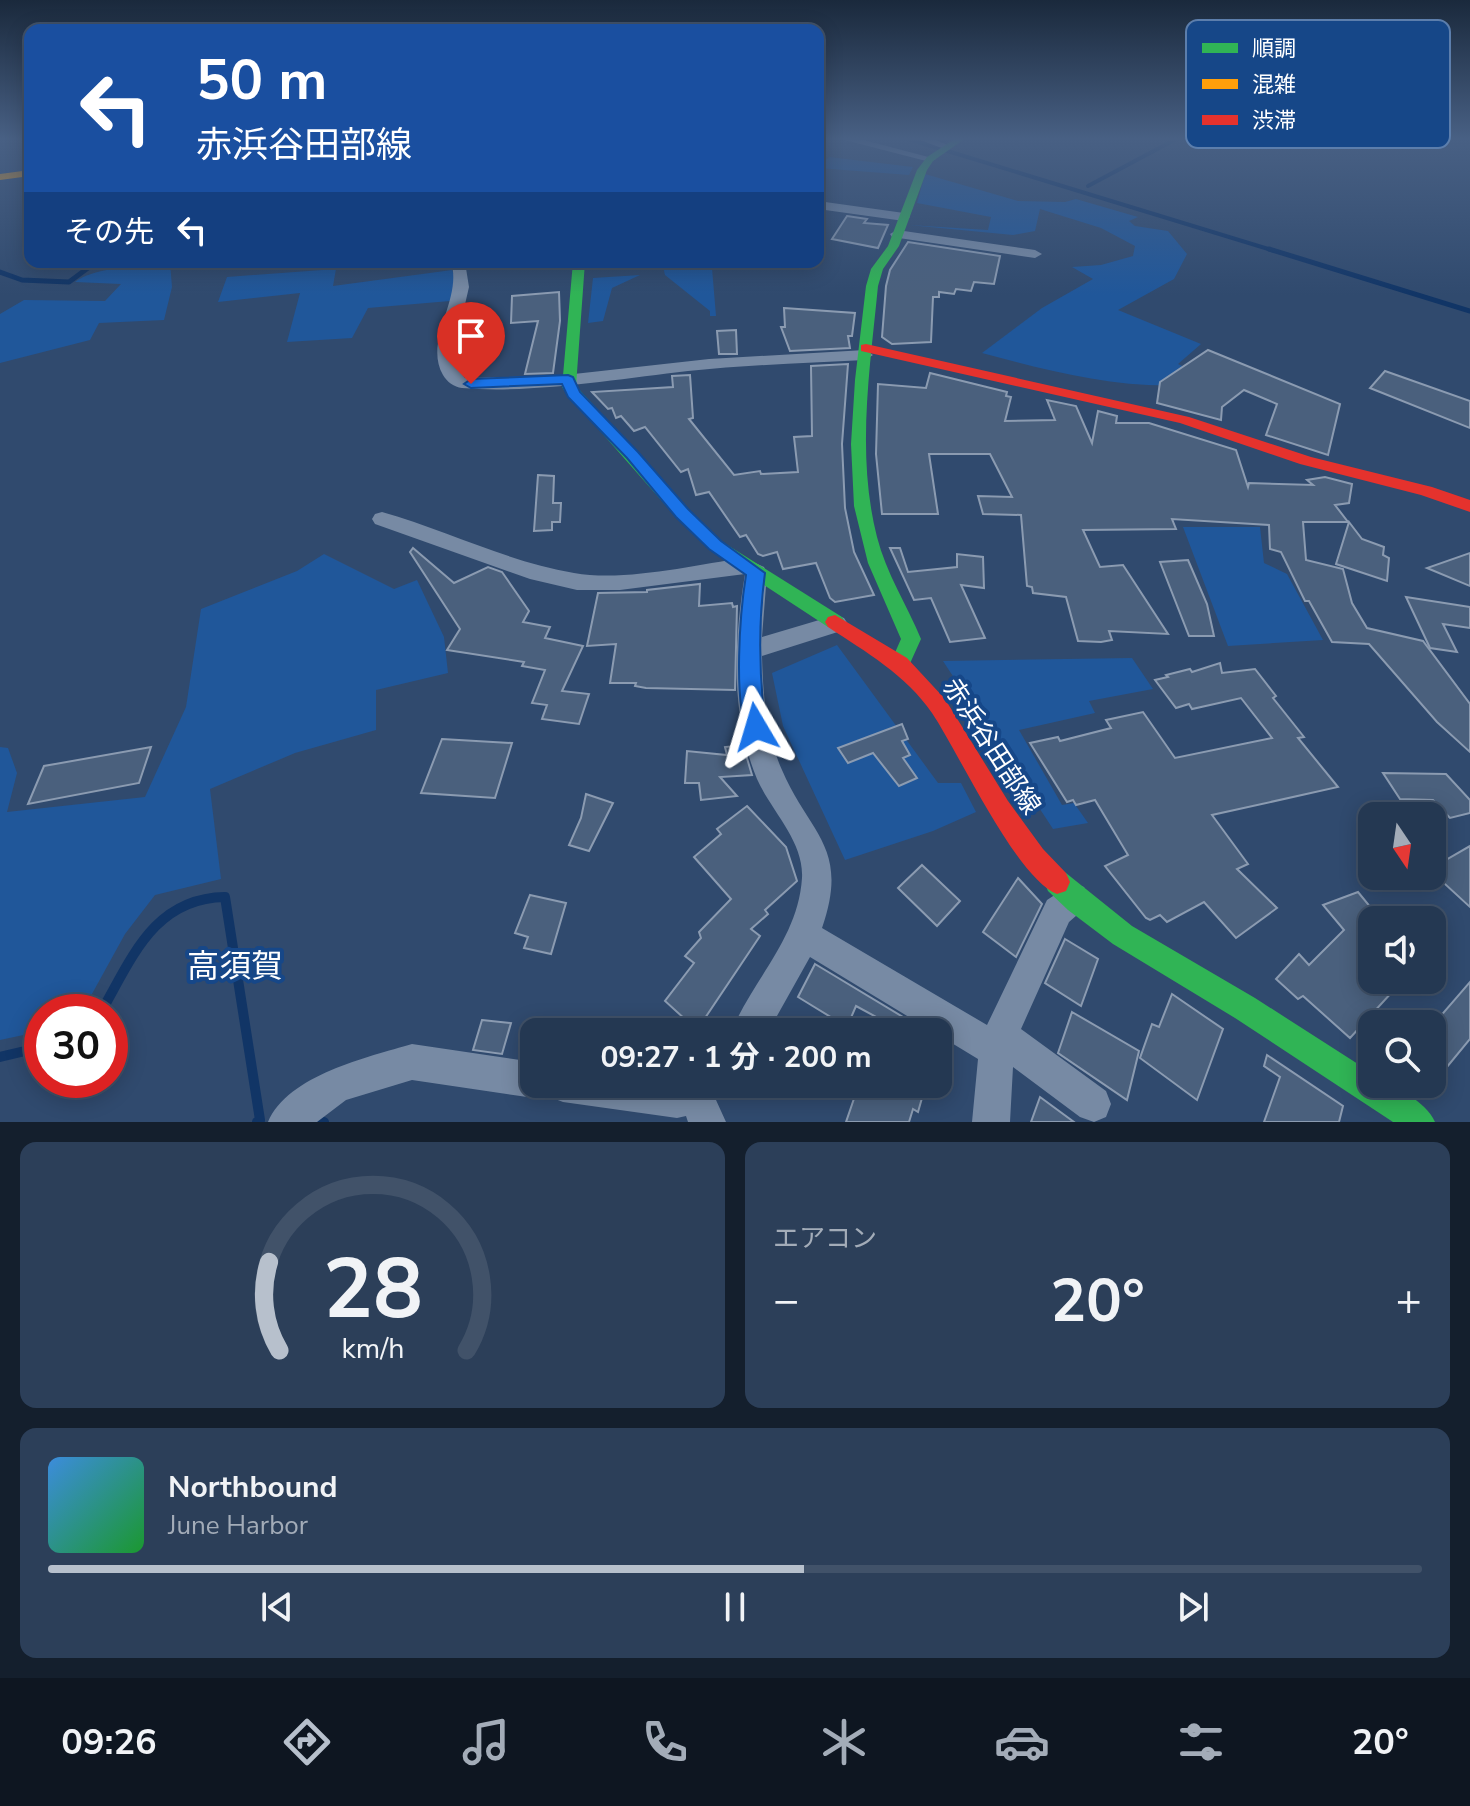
<!DOCTYPE html>
<html lang="ja">
<head>
<meta charset="utf-8">
<style>
  :root { --surface:#243852; --page:#2c3f59; --text:#f1f3f6; --muted:#a3acb8; --line:#415269; --accent:#b7c0cc }
  body { margin:0; font-family:"Nunito Sans","Noto Sans JP",sans-serif; background:var(--page); color:var(--text); height:100vh; display:flex; flex-direction:column; font-size:30px; white-space:nowrap }
  * { box-sizing:border-box; margin:0 }
  p { font-size:26px; color:var(--muted) }
  .icon { flex:none; width:44px; height:44px; fill:none; stroke:currentColor; stroke-width:2; stroke-linecap:round; stroke-linejoin:round }
  .map { position:relative; height:1122px; overflow:hidden }
  .details { display:flex; flex-direction:column; gap:20px; padding:20px; background:#141f2d; flex:1 }
  .details>* { flex:none }
  .top-card { position:absolute; left:24px; top:24px; width:800px; height:244px; border-radius:16px; box-shadow:0 4px 20px #0003,0 0 0 2px var(--line); background:#1a4fa0; color:#fff; overflow:hidden }
  .needle { width:52px; rotate:167deg }
  .controls { position:absolute; left:1358px; top:802px; display:grid; gap:16px }
  .controls a { display:grid; place-items:center; width:88px; height:88px; border-radius:16px; background:var(--surface); box-shadow:0 4px 20px #0003,0 0 0 2px var(--line); font-size:40px }
  .speed { position:absolute; left:24px; top:994px; display:flex; gap:16px; font-size:40px; font-weight:700; text-align:center }
  .speed>* { display:grid; place-content:center; width:104px; height:104px; border-radius:50%; background:var(--surface); box-shadow:0 4px 20px #0003,0 0 0 2px var(--line); line-height:1 }
  .speed .limit { border:12px solid #d22; background:#fff; color:#111 }
  .pin { position:absolute; display:grid; place-items:center; width:68px; height:68px; color:#fff; margin:-82px -34px; border-radius:50% 50% 50% 0; rotate:-45deg; box-shadow:0 0 8px #0007 }
  .pin .icon { rotate:45deg }
  .me { position:absolute; width:88px; margin:-44px; rotate:353deg; stroke-linejoin:round; filter:drop-shadow(0 0 6px #0008) }
  .turn { display:flex; align-items:center; gap:28px; height:168px; padding:0 40px; font-size:36px }
  .turn .icon { width:104px; height:104px; stroke-width:2.5 }
  .turn b { display:block; font-size:56px; line-height:68px }
  .then { display:flex; align-items:center; height:76px; padding:0 40px; background:#0003; gap:16px; font-size:30px }
  .big { font-size:60px; font-weight:700; line-height:1.1 }
  .details .card { flex:1; display:flex; flex-direction:column; justify-content:center; gap:12px; min-width:0; padding:0 28px; border-radius:16px; background:var(--page) }
  .details .dial { align-items:center; gap:0 }
  .dial svg { height:208px; overflow:visible; fill:none; stroke:var(--line); stroke-width:7; stroke-linecap:round; text-anchor:middle }
  .dial text { fill:var(--text); stroke:none }
  .song { display:flex; align-items:center; gap:24px }
  .cover { width:96px; height:96px; border-radius:12px; background:linear-gradient(135deg,hsl(210 70% 55%),hsl(130 70% 35%)) }
  .played { height:8px; border-radius:4px; background:linear-gradient(90deg,var(--accent) 55%,var(--line) 55%) }
  .keys { display:flex; justify-content:space-around; direction:ltr }
  .heat { display:flex; justify-content:space-between; align-items:center; font-size:44px; direction:ltr }
  .details .tiles { flex:1; display:grid; gap:20px; grid-template-columns:1fr 1fr }
  .card:last-child { grid-column:span 2 }
  .trip { position:absolute; left:520px; top:1018px; width:432px; height:80px; border-radius:16px; background:var(--surface); box-shadow:0 4px 20px #0003,0 0 0 2px var(--line); font-weight:700; line-height:80px; text-align:center }
  .dock { display:flex; height:128px; justify-content:space-around; align-items:center; background:#0e1621; color:var(--muted) }
  .dock .icon { width:56px; height:56px }
  .dock .selected { color:var(--accent) }
  .dock b { font-size:36px; color:var(--text) }
  .map>svg:first-child { display:block }
  .green { fill:#20579a }
  .lines { fill:none; stroke-linecap:round; stroke-linejoin:round }
  .stream-far2 { stroke:#113566; stroke-width:4 }
  .stream-far1 { stroke:#113566; stroke-width:5 }
  .stream { stroke:#113566; stroke-width:10 }
  .building { fill:#4a607d; stroke:#8b9bb1; stroke-width:2 }
  .street { fill:#778aa4; fill-rule:evenodd }
  .fast { fill:#30b455; fill-rule:evenodd }
  .slow { fill:#ff9f0a; fill-rule:evenodd }
  .jam { fill:#e5322d; fill-rule:evenodd }
  .route { fill:#1a73e8; stroke:#114b97; stroke-width:2 }
  .labels { text-anchor:middle; stroke-width:8; stroke-linejoin:round; paint-order:stroke }
  .near-street-label { font-size:26px; fill:#fff; stroke:#164788 }
  .near-quarter-label { font-size:32px; fill:#fff; stroke:#164788 }
  .key { fill:#164788; stroke:#5c7eac; stroke-width:2 }
  .key-label { font-size:22px; fill:#fff }
</style>
</head>
<body>
<div class="map">
<svg width="1470" height="1122" viewBox="0 0 1470 1122">
  <rect width="100%" height="100%" fill="#304a6e"/>
  <g class="green">
    <path d="M829 157 913 167 909 175 818 168Z"/>
    <path d="M925 174 1018 201 1065 202 1076 199 1138 217 1129 221 1135 226 1168 231 1187 254 1174 279 1118 310 1201 344 1178 364 1215 382C1137 394 1057 373 982 353L1042 308 1093 279 1072 267 1101 265 1133 256 1135 246 1101 228 1040 209 1035 231 1013 235 909 225 988 230 991 217 917 203Z"/>
    <path d="M134 262H170L172 287 164 320 99 323 90 340 0 363V314L24 300 105 301 121 284 75 282C95 268 113 272 134 262Z"/>
    <path d="M662 262H700L712 268 716 316H710V311L665 275Z"/>
    <path d="M336 269 333 286 452 270 457 280 450 301 368 308 352 338 287 342 300 293 218 302 227 277Z"/>
    <path d="M640 275 612 288 603 321 588 323 593 278Z"/>
    <path d="M1183 527H1260L1264 563 1287 574 1323 640 1228 646Z"/>
    <path d="M324 554 394 589 417 580 444 637 448 673 376 690V730L295 753 210 789 221 879 155 895 125 934 82 1012H42V1031L0 1040V747L8 748 17 773 7 812 145 797 186 707 201 609 297 571Z"/>
    <path d="M837 645 938 783H961L976 812 933 831 845 860 783 726 772 673Z"/>
    <path d="M1132 658 1153 689 1089 701 1095 713 1019 730 1062 805 1074 803 1088 823 1053 829 943 661Z"/>
  </g>
  <g class="lines">
    <g class="stream-far2">
      <path d="M905 138 1275 251"/>
      <path d="M942 141 948 138"/>
      <path d="M1088 186 1178 138"/>
    </g>
    <g class="stream-far1">
      <path d="M1269 249 1470 311"/>
      <path d="M0 272 22 280 69 282 96 262"/>
    </g>
    <g class="stream">
      <path d="M101 1012C132 958 154 898 225 897L260 1120 257 1122"/>
      <path d="M0 1057 42 1047"/>
      <path d="M320 1121 324 1122"/>
    </g>
  </g>
  <g class="building">
    <path d="M847 216 867 219 864 223 888 225 878 248 832 239Z"/>
    <path d="M908 242 1000 256 994 284 974 282 971 291 956 289 954 294 939 292V297H933L931 342 892 344 882 337 886 286 890 270Z"/>
    <path d="M559 292 560 321 553 373 525 374 538 321 511 323 512 296Z"/>
    <path d="M784 308 855 313 852 336H848L850 348 790 351 781 327H785Z"/>
    <path d="M736 330 737 354H719L717 331Z"/>
    <path d="M1208 350 1340 404 1328 455 1266 435 1277 404 1244 390 1222 407 1221 420 1157 403 1160 382Z"/>
    <path d="M848 364 842 444 845 508 854 552 874 595 835 602 830 598 816 563 783 569 777 552 763 556 758 554 746 535 740 537 709 492 696 495 688 469 681 472 645 427 634 431 621 416 616 418 612 408 608 409 592 392 673 387 672 376 690 375 693 418 689 419 734 475 760 471 761 474 798 472 794 437 812 436 811 366Z"/>
    <path d="M1385 371 1470 401V428L1370 388Z"/>
    <path d="M930 373 1007 392 1006 396 1011 397 1005 421 1055 420 1047 400 1076 406 1092 443 1098 411 1117 416 1116 423H1149L1236 450 1248 487 1249 483 1313 485 1307 480 1325 477 1352 484 1349 503 1335 505 1348 522H1303L1306 560 1343 569 1352 603 1367 628 1423 641 1470 704V752L1437 722 1369 644 1332 642 1309 601H1305L1281 552 1270 549 1269 525 1172 519 1176 529 1083 530 1100 567 1123 565 1168 634 1109 631 1112 640 1101 642 1078 641 1066 597 1033 593 1032 587 1027 586 1021 515 983 514 978 496 1012 497 990 454H929L938 514H882L876 454 878 384 926 388Z"/>
    <path d="M538 475 554 476 553 503H561L560 522H552V530L534 531Z"/>
    <path d="M1349 522 1362 539 1384 547 1383 555 1389 558 1387 581 1336 564Z"/>
    <path d="M413 548 454 583 488 567 502 572 529 611 523 622 550 627 545 638 583 646 562 691 589 694 579 724 542 719 547 705 532 703 545 670 522 666 524 662 447 650 460 629 410 552Z"/>
    <path d="M890 548H900L908 572 957 567V554L983 557 984 588 961 585 985 638 950 642 931 598 914 600Z"/>
    <path d="M1470 553V586L1427 568Z"/>
    <path d="M1188 560 1207 604 1214 636H1189L1160 562Z"/>
    <path d="M700 584 699 606 732 603 733 607 737 606 735 690 646 688 635 686 636 683H610L616 644 587 646 598 593 647 592V590Z"/>
    <path d="M1406 597 1470 607V628L1443 624 1457 652 1430 648Z"/>
    <path d="M1220 663 1222 673 1255 669 1276 696 1273 698 1304 737 1298 738 1338 787 1212 815 1248 864 1237 869 1277 908 1236 938 1204 902 1167 922 1160 915 1150 920 1146 918 1105 866 1128 855 1095 800 1076 805 1073 800 1067 802 1030 743 1058 737 1060 741 1111 728 1106 720 1143 712 1175 758 1272 738 1241 698 1192 709 1189 704 1176 708 1155 680 1168 677 1166 675 1190 669 1192 672Z"/>
    <path d="M902 724 908 739 902 741 910 755 903 758 917 778 899 786 873 753 848 763 838 748Z"/>
    <path d="M442 739 512 743 495 798 421 793Z"/>
    <path d="M743 745 752 775 720 777 737 796 701 800 699 783H685L687 751 727 755 725 747Z"/>
    <path d="M151 747 139 783 28 804 44 766Z"/>
    <path d="M1383 773 1446 774 1470 800V813L1450 818 1433 800 1400 799Z"/>
    <path d="M586 794 613 803 589 851 569 845 581 818Z"/>
    <path d="M747 806 786 847 797 881 765 910 768 914 751 929 760 936 697 1030 665 1001 694 963 685 956 701 938 699 932 731 899 694 857 721 834 717 829Z"/>
    <path d="M1470 846V907L1432 872V868Z"/>
    <path d="M922 865 960 901 937 926 898 888Z"/>
    <path d="M1018 878 1042 904 1016 957 983 932Z"/>
    <path d="M1358 892 1372 909V980H1381L1393 991 1350 1038 1303 996 1298 999 1276 979 1299 954 1309 965 1344 930 1323 905Z"/>
    <path d="M530 895 566 903 551 954 524 948 528 937 515 933Z"/>
    <path d="M1065 939 1098 959 1081 1006 1045 983Z"/>
    <path d="M815 964 908 1020 902 1031 856 1006 847 1027 798 997Z"/>
    <path d="M1470 982V1039L1442 1073 1432 1064V1026Z"/>
    <path d="M1172 994 1223 1029 1197 1100 1140 1058 1152 1024 1159 1027Z"/>
    <path d="M1072 1012 1139 1051 1127 1100 1058 1053Z"/>
    <path d="M482 1020 511 1023 502 1054 473 1050Z"/>
    <path d="M1267 1055 1343 1106 1339 1122H1264L1280 1077 1264 1066Z"/>
    <path d="M859 1084H926L918 1112 913 1109 909 1122H846Z"/>
    <path d="M1040 1097 1074 1122H1031Z"/>
  </g>
  <g class="lines">
    <g class="street">
      <path d="M837 138H856L936 159 930 162Z"/>
      <path d="M915 138H931L952 147 947 150Z"/>
      <path d="M818 201 904 213 910 217 904 221 818 209Z"/>
      <path d="M897 230 1035 250 1042 254 1035 258 892 237 890 234Z"/>
      <path d="M451 262H465L469 287 454 352 455 365 465 378 556 376 709 359 865 350 873 355 865 360C806 363 746 365 688 371 618 379 531 394 462 388 454 387 447 382 443 375 423 340 463 299 451 262Z"/>
      <path d="M382 512C446 530 508 562 574 573 625 582 693 565 744 558L764 567 767 573 762 637 836 615 844 618 848 624 844 630 762 656C763 695 766 735 782 770 810 835 850 847 822 928L987 1025 1047 900 1073 883 1084 887 1089 898 1084 909 1069 922 1021 1029 1106 1091 1111 1104 1106 1117 1094 1122 1080 1117 1013 1067 1010 1122H972L978 1059 810 957 768 1032H731C753 979 798 939 802 878 804 841 771 811 757 779 730 714 734 641 745 574L620 590H577L530 579 375 524 372 519 375 514Z"/>
      <path d="M412 1044 534 1062V1084H724L716 1100 726 1122H688L686 1116 677 1118 563 1102 550 1097 548 1090 534 1098 412 1080 346 1100 317 1122H268C288 1075 368 1057 412 1044Z"/>
    </g>
    <g class="fast">
      <path d="M956 138H966L933 161 927 170 899 246 883 269 878 286C870 369 856 455 877 537 886 573 907 605 921 639L907 670 900 672 893 670 890 664 901 639 868 563 854 506 851 444 855 380 866 286 871 269 888 246 917 170 927 157Z"/>
      <path d="M573 262H585L576 386 688 509 721 541 842 617 845 622 842 627H828L709 549 676 517 564 390 562 387Z"/>
      <path d="M1057 870 1066 873 1132 926 1255 998 1372 1073V1084C1394 1084 1426 1101 1435 1122H1393L1235 1018 1113 944 1068 910 1048 891 1044 882 1048 873Z"/>
    </g>
    <path class="slow" d="M30 170V176L0 180V174Z"/>
    <g class="jam">
      <path d="M866 344 1189 417 1311 457 1432 487 1470 500V512L1421 495 1300 464 1180 423 861 351V345Z"/>
      <path d="M835 615 907 658 945 699 1008 801 1043 849 1066 873 1070 882 1066 891 1057 894C1016 878 959 753 932 713 906 675 866 652 828 627L825 622 828 617Z"/>
    </g>
  </g>
  <linearGradient id="sky" x2="0" y2="1"><stop stop-color="#1a293c"/><stop offset="0.47" stop-color="#486084"/><stop offset="1" stop-color="#486084" stop-opacity="0"/></linearGradient>
  <rect width="1470" height="295" fill="url(#sky)"/>
  <path class="route" d="M568 375 573 377 580 392 638 452 688 509 721 541 765 573C759 616 759 661 763 704 764 715 769 724 764 734L756 737 748 734C733 702 740 612 746 575L709 549 676 517 627 458 568 397 562 384 471 388 464 384 471 379Z"/>
  <g class="labels">
    <g class="near-street-label">
      <text transform="translate(992 746) rotate(57)" y="9">赤浜谷田部線</text>
    </g>
    <g class="near-quarter-label">
      <text x="235" y="977">高須賀</text>
    </g>
  </g>
  <rect x="1186" y="20" width="264" height="128" rx="12" class="key"/>
  <rect x="1202" y="43" width="36" height="10" fill="#30b455"/>
  <rect x="1202" y="79" width="36" height="10" fill="#ff9f0a"/>
  <rect x="1202" y="115" width="36" height="10" fill="#e5322d"/>
  <g class="key-label">
    <text x="1252" y="56">順調</text>
    <text x="1252" y="92">混雑</text>
    <text x="1252" y="128">渋滞</text>
  </g>
</svg>
<div class="controls">
<a><svg class="needle" viewBox="-14 -14 28 28"><path d="M0-13l5 13h-10z" fill="#e53935"/><path d="M0 13l5-13h-10z" fill="#a3acb8"/></svg></a>
<a><svg class="icon" aria-label="sound" viewBox="0 0 24 24"><path d="M4 9h4l5-4v14l-5-4H4zM17 9q2 3 0 6"/></svg></a>
<a><svg class="icon" aria-label="search" viewBox="0 0 24 24"><circle cx="10" cy="10" r="6"/><path d="M15 15l6 6"/></svg></a>
</div>
<div class="speed"><div class="limit">30</div></div>
<div class="pin" style="left:471px;top:384px;background:#d93025"><svg class="icon" aria-label="arrive" viewBox="0 0 24 24"><path d="M6 21V4h12l-3 4 3 4H6"/></svg></div>
<svg class="me" style="left:756px;top:727px" viewBox="-20 -20 40 40"><path d="M0-17L14 15 0 8-14 15z" fill="#1a73e8" stroke="#fff" stroke-width="4"/></svg>
<div class="trip">09:27 · 1 分 · 200 m</div>
<div class="top-card">
<div class="turn"><svg class="icon" aria-label="left" viewBox="0 0 24 24"><path d="M17 20v-9H6M10 6l-5 5 5 5"/></svg><div><b>50 m</b>赤浜谷田部線</div></div>
<div class="then">その先<svg class="icon" aria-label="left" viewBox="0 0 24 24"><path d="M17 20v-9H6M10 6l-5 5 5 5"/></svg></div>
</div>
</div>
<section class="details">
<div class="tiles">
<div class="card dial"><svg viewBox="0 0 100 80">
<path d="M14 69A42 42 0 1 1 86 69"/>
<path d="M14 69A42 42 0 0 1 10 35" stroke="#b7c0cc"/>
<text x="50" y="56" font-size="32" font-weight="700">28</text>
<text x="50" y="72" font-size="11">km/h</text>
</svg></div>
<div class="card"><p>エアコン</p>
<div class="heat"><a>−</a><b class="big">20°</b><a>+</a></div>
</div>
<div class="card">
<div class="song"><i class="cover"></i><div><b>Northbound</b><p>June Harbor</p></div></div>
<div class="played"></div>
<div class="keys"><svg class="icon" aria-label="previous" viewBox="0 0 24 24"><path d="M18 5L8 12l10 7zM5 5v14"/></svg><svg class="icon" aria-label="pause" viewBox="0 0 24 24"><path d="M8 5v14M16 5v14"/></svg><svg class="icon" aria-label="next" viewBox="0 0 24 24"><path d="M6 5l10 7-10 7zM19 5v14"/></svg></div>
</div>
</div>
</section>
<nav class="dock">
<b>09:26</b>
<svg class="icon selected" aria-label="directions" viewBox="0 0 24 24"><path d="M12 3l9 9-9 9-9-9zM9 14v-3h6M13 9l2 2-2 2"/></svg>
<svg class="icon" aria-label="music" viewBox="0 0 24 24"><path d="M9 18V5l10-2v13"/><circle cx="6" cy="18" r="3"/><circle cx="16" cy="16" r="3"/></svg>
<svg class="icon" aria-label="phone" viewBox="0 0 24 24"><path d="M5 4h4l2 5-3 2q2 4 5 5l2-3 5 2v4C11 20 4 13 5 4z"/></svg>
<svg class="icon" aria-label="climate" viewBox="0 0 24 24"><path d="M12 3v18M4 7l16 10M4 17L20 7"/></svg>
<svg class="icon" aria-label="car" viewBox="0 0 24 24"><path d="M5 17H2v-5l4-1 3-4h7l3 4 3 1v5h-3M9 17h6M6 11h13"/><circle cx="7" cy="17" r="2"/><circle cx="17" cy="17" r="2"/></svg>
<svg class="icon" aria-label="filters" viewBox="0 0 24 24"><path d="M4 7h16M4 17h16"/><circle cx="9" cy="7" r="2"/><circle cx="15" cy="17" r="2"/></svg>
<b>20°</b>
</nav>
</body>
</html>
